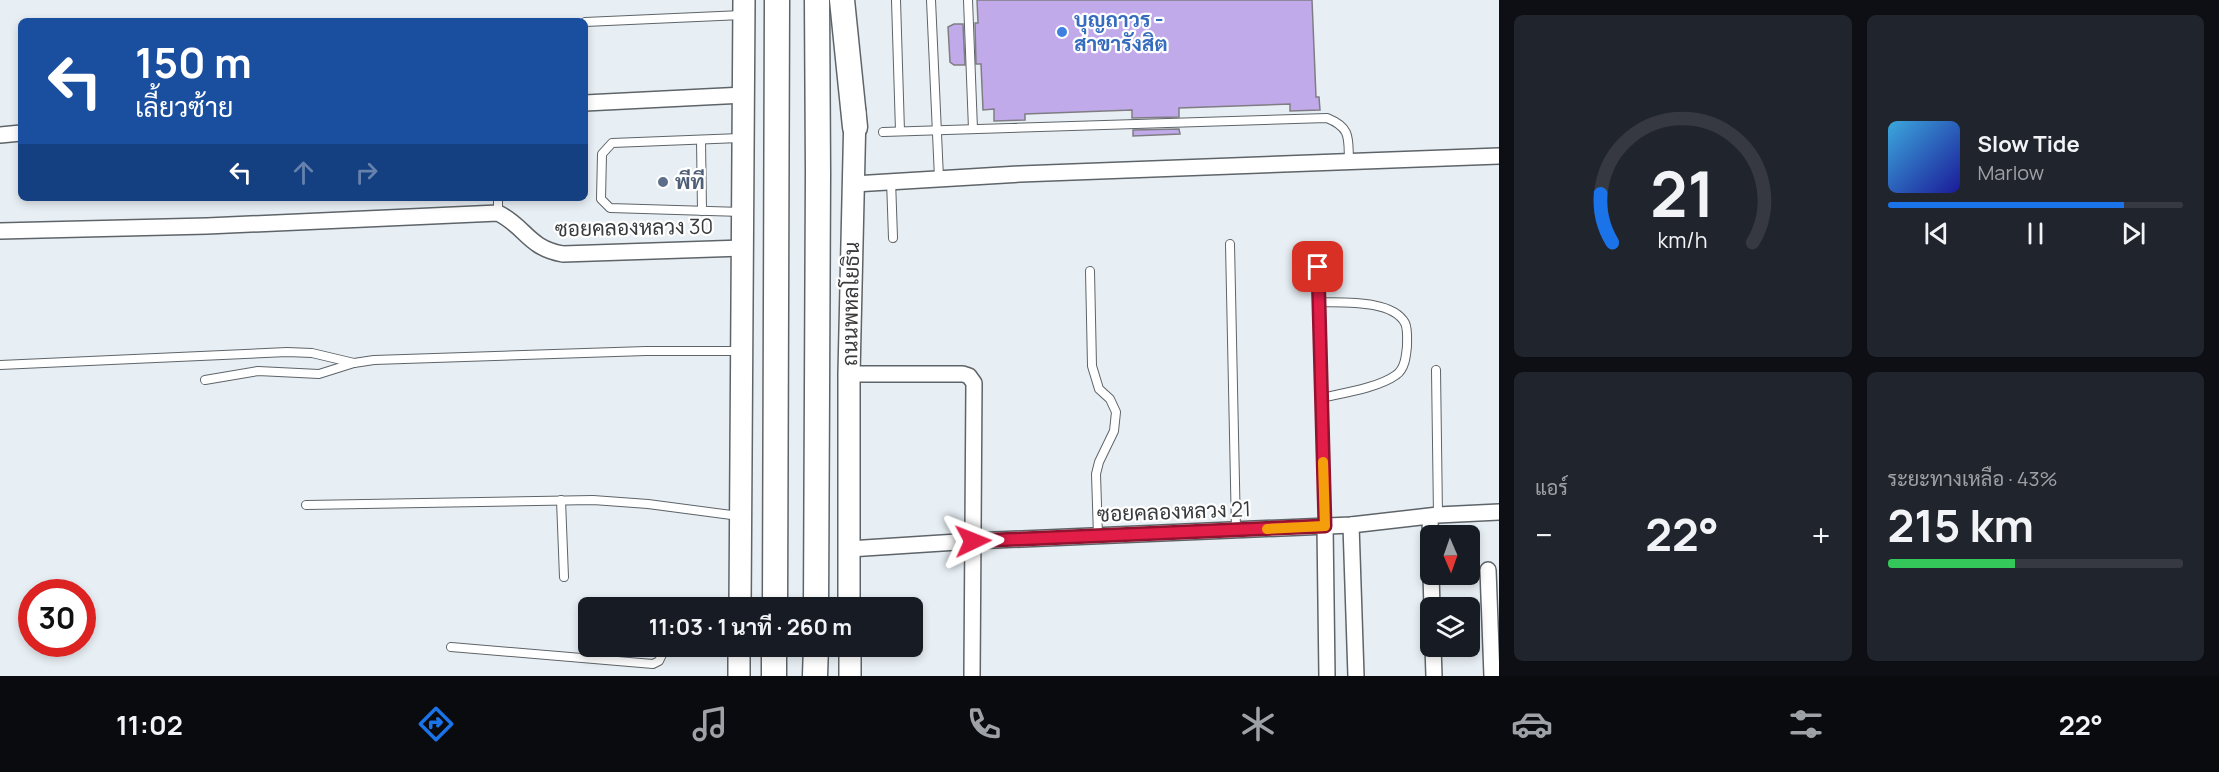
<!DOCTYPE html>
<html lang="th">
<head>
<meta charset="utf-8">
<style>
  :root { --surface:#171b24; --page:#20242c; --text:#f1f3f6; --muted:#9ea1a6; --line:#363941; --accent:#1a73e8 }
  body { margin:0; font-family:Manrope,Sarabun,sans-serif; background:var(--page); color:var(--text); height:100vh; display:flex; flex-direction:column; font-size:22px; white-space:nowrap }
  * { box-sizing:border-box; margin:0 }
  p { font-size:20px; color:var(--muted) }
  .icon { flex:none; width:33px; height:33px; fill:none; stroke:currentColor; stroke-width:2; stroke-linecap:round; stroke-linejoin:round }
  .map { position:relative; flex:1; overflow:hidden }
  .details { display:flex; flex-direction:column; gap:15px; padding:15px; background:#0d0f14; width:720px }
  .details>* { flex:none }
  .top-card { position:absolute; left:18px; top:18px; width:570px; height:183px; border-radius:9px; box-shadow:0 3px 9px #0003; background:#1a4fa0; color:#fff; overflow:hidden }
  .needle { width:39px; rotate:178deg }
  .fabs { position:absolute; left:1420px; top:525px; display:grid; gap:12px }
  .fabs a { display:grid; place-items:center; width:60px; height:60px; border-radius:9px; background:var(--surface); box-shadow:0 3px 9px #0003; font-size:30px }
  .speed { position:absolute; left:18px; top:579px; display:flex; gap:12px; font-size:30px; font-weight:700; text-align:center }
  .speed>* { display:grid; place-content:center; width:78px; height:78px; border-radius:50%; background:var(--surface); box-shadow:0 3px 9px #0003; line-height:1 }
  .speed .limit { border:9px solid #d22; background:#fff; color:#111 }
  .pin { position:absolute; display:grid; place-items:center; width:51px; height:51px; color:#fff; margin:-26px; border-radius:12px; box-shadow:0 3px 9px #0006 }
  .me { position:absolute; width:66px; margin:-33px; rotate:88deg; stroke-linejoin:round; filter:drop-shadow(0 0 4px #0008) }
  .turn { display:flex; align-items:center; gap:21px; height:126px; padding:0 18px; font-size:27px }
  .turn .icon { width:78px; height:78px; stroke-width:2.5 }
  .turn b { display:block; font-size:42px; line-height:51px }
  .lanes { display:flex; align-items:center; height:57px; padding:0 18px; background:#0003; justify-content:center; gap:30px; direction:ltr }
  .lanes .off { opacity:.35 }
  .big { font-size:45px; font-weight:700; line-height:1.1 }
  .details .widget { flex:1; display:flex; flex-direction:column; justify-content:center; gap:9px; min-width:0; padding:0 21px; border-radius:9px; background:var(--page) }
  .details .dial { align-items:center; gap:0 }
  .dial svg { height:156px; overflow:visible; fill:none; stroke:var(--line); stroke-width:7; stroke-linecap:round; text-anchor:middle }
  .dial text { fill:var(--text); stroke:none }
  .song { display:flex; align-items:center; gap:18px }
  .cover { width:72px; height:72px; border-radius:9px; background:linear-gradient(135deg,hsl(200 70% 55%),hsl(240 70% 35%)) }
  .played { height:6px; border-radius:3px; background:linear-gradient(90deg,var(--accent) 80%,var(--line) 80%) }
  .keys { display:flex; justify-content:space-around; direction:ltr }
  .heat { display:flex; justify-content:space-between; align-items:center; font-size:33px; direction:ltr }
  .charge { height:9px; border-radius:4px; background:linear-gradient(90deg,#34c759 43%,var(--line) 0) }
  .details .tiles { flex:1; display:grid; gap:15px; grid-template-columns:repeat(2,1fr) }
  .trip { position:absolute; left:578px; top:597px; width:345px; height:60px; border-radius:9px; background:var(--surface); box-shadow:0 3px 9px #0003; font-weight:700; line-height:60px; text-align:center }
  .dock { display:flex; height:96px; justify-content:space-around; align-items:center; background:#090b0e; color:var(--muted) }
  .dock .icon { width:42px; height:42px }
  .dock .on { color:var(--accent) }
  .dock b { font-size:27px; color:var(--text) }
  main { display:flex; flex:1; min-height:0 }
  .map>svg:first-child { display:block }
  .building { fill:#c1aae9; stroke:#7f7d83; stroke-width:1.5 }
  .lines { fill:none; stroke-linecap:round; stroke-linejoin:round }
  .service-casing { stroke:#5e6468; stroke-width:10 }
  .minor-casing { stroke:#5e6468; stroke-width:18 }
  .secondary-casing { stroke:#5e6468; stroke-width:24 }
  .trunk-casing { stroke:#5e6468; stroke-width:27 }
  .service { stroke:#fff; stroke-width:8 }
  .minor { stroke:#fff; stroke-width:15 }
  .secondary { stroke:#fff; stroke-width:21 }
  .trunk { stroke:#fff; stroke-width:24 }
  .route-casing { stroke:#92132f; stroke-width:15 }
  .route { stroke:#e11d48; stroke-width:10 }
  .slow { stroke:#f59e0b; stroke-width:10 }
  .shop-dot { fill:#3f7fe0; stroke:#fff; stroke-width:2 }
  .service-dot { fill:#5c6f8a; stroke:#fff; stroke-width:2 }
  .labels { text-anchor:middle; stroke-width:4.5; stroke-linejoin:round; paint-order:stroke }
  .shop-label { font-size:21px; font-weight:bold; fill:#366cbe; stroke:#fff; text-anchor:start }
  .service-label { font-size:21px; font-weight:bold; fill:#4e5e75; stroke:#fff; text-anchor:start }
  .street-label { font-size:21px; fill:#383a3c; stroke:#fff }
</style>
</head>
<body>
<main>
<div class="map">
<svg width="1499" height="676" viewBox="0 0 1499 676">
  <rect width="100%" height="100%" fill="#e8eff4"/>
  <g class="building">
    <path d="M977 0H1312L1316 97H1319L1320 110 1290 111V104L1179 108V117L1132 118V110L1025 114V120L994 121V109L983 110 981 64H976L975 23H978Z"/>
    <path d="M954 24H963L965 65H954L950 62 948 27Z"/>
    <path d="M1179 129 1180 134 1133 136V130Z"/>
  </g>
  <g class="lines">
    <defs>
      <g id="service">
        <path d="M896 0 900 131"/>
        <path d="M931 0 939 178"/>
        <path d="M968 0 973 129"/>
        <path d="M585 22 742 15"/>
        <path d="M883 132 1327 118C1352 128 1348 139 1349 162"/>
        <path d="M740 138 612 143 602 154 601 199 610 208 742 212"/>
        <path d="M701 140 702 211"/>
        <path d="M891 180 893 238"/>
        <path d="M498 198V213"/>
        <path d="M1230 244 1236 530"/>
        <path d="M1317 250 1325 526"/>
        <path d="M1090 271 1092 366 1099 389 1110 399 1116 412 1114 431 1099 462 1096 474 1098 536"/>
        <path d="M1318 302C1342 303 1392 299 1405 323 1408 329 1407 340 1407 346 1406 356 1405 369 1396 375 1378 388 1343 393 1321 398"/>
        <path d="M0 365 287 352 312 353 354 363"/>
        <path d="M1436 370 1438 515"/>
        <path d="M205 380 258 371 319 374 354 363 374 360 646 351H740"/>
        <path d="M561 500 564 577"/>
        <path d="M306 505 593 500 648 504 739 516"/>
        <path d="M451 647 653 664 659 661 666 646"/>
      </g>
      <g id="minor">
        <path d="M585 103 744 95"/>
        <path d="M0 135 21 133"/>
        <path d="M854 184 1020 174 1499 156"/>
        <path d="M0 231 207 226 498 213C526 227 528 248 563 254L743 248"/>
        <path d="M849 374H963L969 376 974 383 972 676"/>
        <path d="M1430 517 1431 562"/>
        <path d="M1351 525 1356 676"/>
        <path d="M1325 526 1327 676"/>
        <path d="M849 549 973 541 1351 525 1438 515 1499 512"/>
        <path d="M1488 570 1492 676"/>
        <path d="M1431 574 1432 608"/>
        <path d="M1433 646 1434 676"/>
      </g>
      <g id="secondary">
        <path d="M740 608 744 0"/>
        <path d="M849 608V374L855 112"/>
        <path d="M850 646V676"/>
        <path d="M739 676V646"/>
      </g>
      <g id="trunk">
        <path d="M842 0 855 127"/>
        <path d="M775 608 777 0"/>
        <path d="M816 608 818 173 817 0"/>
        <path d="M774 676V646"/>
        <path d="M815 676 816 646"/>
      </g>
    </defs>
    <use href="#service" class="service-casing"/>
    <use href="#minor" class="minor-casing"/>
    <use href="#secondary" class="secondary-casing"/>
    <use href="#trunk" class="trunk-casing"/>
    <use href="#service" class="service"/>
    <use href="#minor" class="minor"/>
    <use href="#secondary" class="secondary"/>
    <use href="#trunk" class="trunk"/>
  </g>
  <g class="lines">
    <defs>
      <path id="route" d="M973 541 1325 526 1318 267"/>
    </defs>
    <use href="#route" class="route-casing"/>
    <use href="#route" class="route"/>
    <path class="slow" d="M1267 529 1325 526 1323 462"/>
  </g>
  <circle class="shop-dot" cx="1062" cy="32" r="6"/>
  <circle class="service-dot" cx="663" cy="182" r="6"/>
  <g class="labels">
    <g class="shop-label">
      <text x="1074" y="27">บุญถาวร -<tspan x="1074" dy="24">สาขารังสิต</tspan></text>
    </g>
    <g class="service-label">
      <text x="675" y="189">พีที</text>
    </g>
    <g class="street-label">
      <text transform="translate(634 228) rotate(-1)" y="7">ซอยคลองหลวง 30</text>
      <text transform="translate(851 304) rotate(-89)" y="7">ถนนพหลโยธิน</text>
      <text transform="translate(1174 512) rotate(-2)" y="7">ซอยคลองหลวง 21</text>
    </g>
  </g>
</svg>
<div class="fabs">
<a><svg class="needle" viewBox="-14 -14 28 28"><path d="M0-13l5 13h-10z" fill="#e53935"/><path d="M0 13l5-13h-10z" fill="#9ea1a6"/></svg></a>
<a><svg class="icon" aria-label="layers" viewBox="0 0 24 24"><path d="M12 4l9 5-9 5-9-5zM3 14l9 5 9-5"/></svg></a>
</div>
<div class="speed"><div class="limit">30</div></div>
<div class="pin" style="left:1318px;top:267px;background:#d93025"><svg class="icon" aria-label="arrive" viewBox="0 0 24 24"><path d="M6 21V4h12l-3 4 3 4H6"/></svg></div>
<svg class="me" style="left:973px;top:541px" viewBox="-20 -20 40 40"><path d="M0-17L14 15 0 8-14 15z" fill="#e11d48" stroke="#fff" stroke-width="4"/></svg>
<div class="trip">11:03 · 1 นาที · 260 m</div>
<div class="top-card">
<div class="turn"><svg class="icon" aria-label="left" viewBox="0 0 24 24"><path d="M17 20v-9H6M10 6l-5 5 5 5"/></svg><div><b>150 m</b>เลี้ยวซ้าย</div></div>
<div class="lanes"><svg class="icon" aria-label="left" viewBox="0 0 24 24"><path d="M17 20v-9H6M10 6l-5 5 5 5"/></svg><svg class="icon off" aria-label="ahead" viewBox="0 0 24 24"><path d="M12 20V5M6 11l6-6 6 6"/></svg><svg class="icon off" aria-label="right" viewBox="0 0 24 24"><path d="M7 20v-9h11M14 6l5 5-5 5"/></svg></div>
</div>
</div>
<section class="details">
<div class="tiles">
<div class="widget dial"><svg viewBox="0 0 100 80">
<path d="M14 69A42 42 0 1 1 86 69"/>
<path d="M14 69A42 42 0 0 1 8 44" stroke="#1a73e8"/>
<text x="50" y="56" font-size="32" font-weight="700">21</text>
<text x="50" y="72" font-size="11">km/h</text>
</svg></div>
<div class="widget">
<div class="song"><i class="cover"></i><div><b>Slow Tide</b><p>Marlow</p></div></div>
<div class="played"></div>
<div class="keys"><svg class="icon" aria-label="previous" viewBox="0 0 24 24"><path d="M18 5L8 12l10 7zM5 5v14"/></svg><svg class="icon" aria-label="pause" viewBox="0 0 24 24"><path d="M8 5v14M16 5v14"/></svg><svg class="icon" aria-label="next" viewBox="0 0 24 24"><path d="M6 5l10 7-10 7zM19 5v14"/></svg></div>
</div>
<div class="widget"><p>แอร์</p>
<div class="heat"><a>−</a><b class="big">22°</b><a>+</a></div>
</div>
<div class="widget"><p>ระยะทางเหลือ · 43%</p><b class="big">215 km</b><div class="charge"></div></div>
</div>
</section>
</main>
<nav class="dock">
<b>11:02</b>
<svg class="icon on" aria-label="directions" viewBox="0 0 24 24"><path d="M12 3l9 9-9 9-9-9zM9 14v-3h6M13 9l2 2-2 2"/></svg>
<svg class="icon" aria-label="music" viewBox="0 0 24 24"><path d="M9 18V5l10-2v13"/><circle cx="6" cy="18" r="3"/><circle cx="16" cy="16" r="3"/></svg>
<svg class="icon" aria-label="phone" viewBox="0 0 24 24"><path d="M5 4h4l2 5-3 2q2 4 5 5l2-3 5 2v4C11 20 4 13 5 4z"/></svg>
<svg class="icon" aria-label="climate" viewBox="0 0 24 24"><path d="M12 3v18M4 7l16 10M4 17L20 7"/></svg>
<svg class="icon" aria-label="car" viewBox="0 0 24 24"><path d="M5 17H2v-5l4-1 3-4h7l3 4 3 1v5h-3M9 17h6M6 11h13"/><circle cx="7" cy="17" r="2"/><circle cx="17" cy="17" r="2"/></svg>
<svg class="icon" aria-label="filters" viewBox="0 0 24 24"><path d="M4 7h16M4 17h16"/><circle cx="9" cy="7" r="2"/><circle cx="15" cy="17" r="2"/></svg>
<b>22°</b>
</nav>
</body>
</html>
